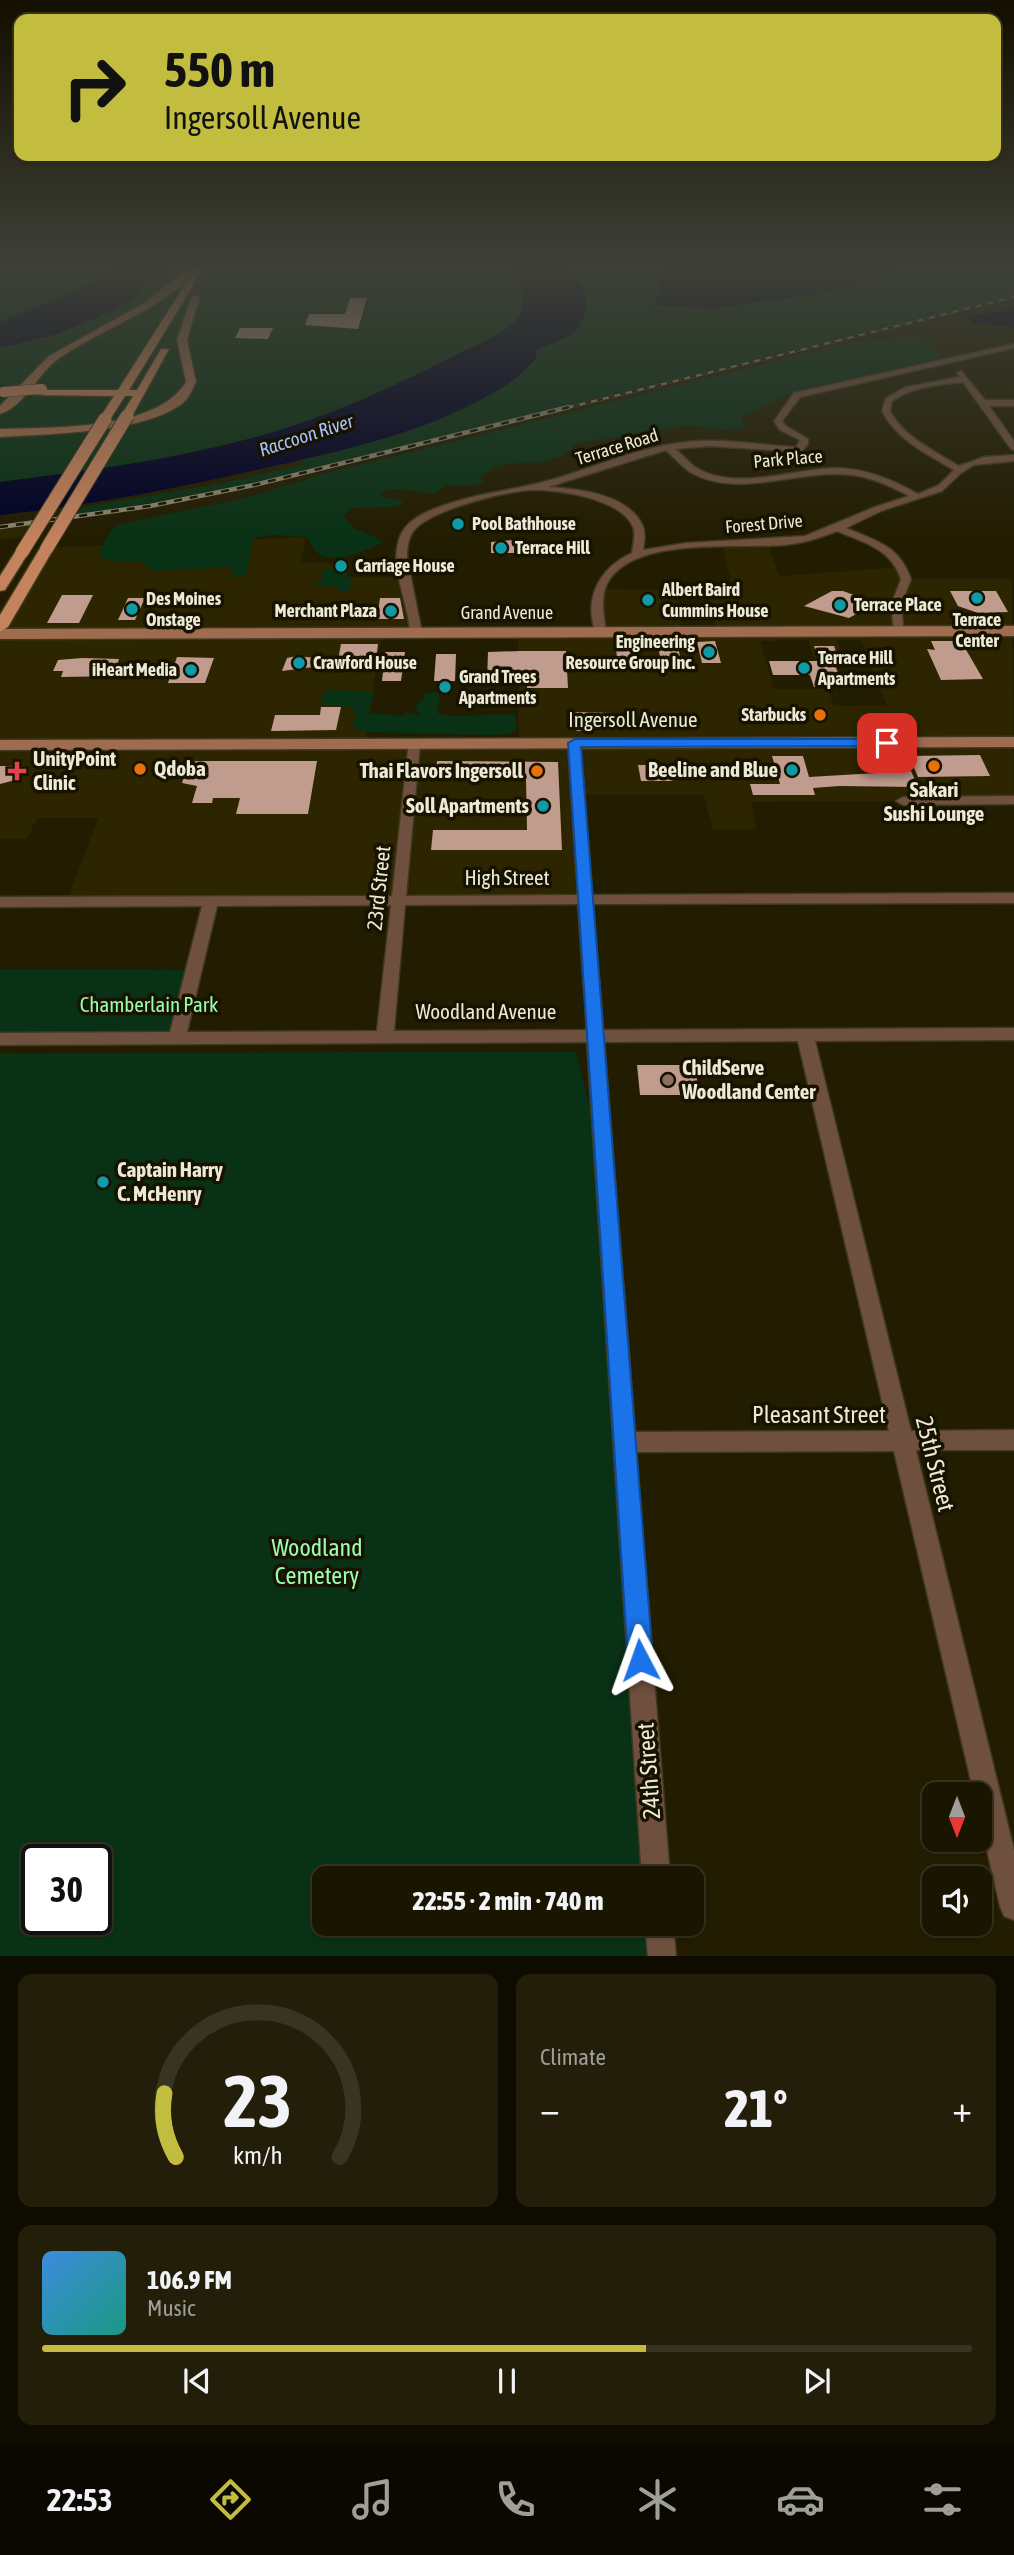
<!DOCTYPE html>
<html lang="en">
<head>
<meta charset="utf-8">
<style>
  :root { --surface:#1a1500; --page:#231e0a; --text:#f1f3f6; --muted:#9f9f99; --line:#383422; --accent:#c3bd3f }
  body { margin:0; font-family:"Asap Condensed",sans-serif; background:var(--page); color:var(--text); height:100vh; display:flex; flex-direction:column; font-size:26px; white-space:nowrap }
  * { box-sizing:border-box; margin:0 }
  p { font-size:23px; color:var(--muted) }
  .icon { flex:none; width:38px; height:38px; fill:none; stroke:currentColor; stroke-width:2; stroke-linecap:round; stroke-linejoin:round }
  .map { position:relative; height:1956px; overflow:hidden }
  .panel { display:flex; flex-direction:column; gap:18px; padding:18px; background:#0e0c00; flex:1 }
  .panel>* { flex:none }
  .top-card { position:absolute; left:14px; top:14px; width:987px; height:147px; border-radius:14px; box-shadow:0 2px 5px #0004,0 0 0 2px var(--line); background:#c3bd3f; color:#111; overflow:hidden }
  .needle { width:46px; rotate:180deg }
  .tools { position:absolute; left:922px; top:1782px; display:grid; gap:14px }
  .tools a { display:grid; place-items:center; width:70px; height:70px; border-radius:14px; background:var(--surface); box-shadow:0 2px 5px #0004,0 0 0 2px var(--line); font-size:35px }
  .speed { position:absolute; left:21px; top:1844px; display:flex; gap:14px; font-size:35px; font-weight:700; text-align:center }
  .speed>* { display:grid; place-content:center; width:91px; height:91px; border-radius:50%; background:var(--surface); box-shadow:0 2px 5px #0004,0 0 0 2px var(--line); line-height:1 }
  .speed .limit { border:4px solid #111; border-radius:10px; background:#fff; color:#111 }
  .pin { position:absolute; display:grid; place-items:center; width:60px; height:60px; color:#fff; margin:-30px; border-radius:14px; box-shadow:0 4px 10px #0006 }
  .me { position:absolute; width:77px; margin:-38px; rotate:356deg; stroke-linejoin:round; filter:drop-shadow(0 0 5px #0008) }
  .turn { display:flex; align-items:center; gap:24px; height:147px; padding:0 35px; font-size:32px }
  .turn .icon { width:91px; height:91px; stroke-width:2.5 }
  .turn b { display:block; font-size:49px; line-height:60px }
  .big { font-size:52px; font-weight:800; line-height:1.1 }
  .panel .widget { flex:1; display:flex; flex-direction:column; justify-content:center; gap:10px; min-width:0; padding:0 24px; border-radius:14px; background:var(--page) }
  .panel .dial { align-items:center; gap:0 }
  .dial svg { height:182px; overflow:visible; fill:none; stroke:var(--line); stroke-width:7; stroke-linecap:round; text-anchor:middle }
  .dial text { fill:var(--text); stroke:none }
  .song { display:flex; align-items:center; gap:21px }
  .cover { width:84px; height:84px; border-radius:10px; background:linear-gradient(135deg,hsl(210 70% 55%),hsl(170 70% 35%)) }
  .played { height:7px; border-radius:4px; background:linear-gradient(90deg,var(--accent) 65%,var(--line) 65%) }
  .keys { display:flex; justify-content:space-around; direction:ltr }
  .heat { display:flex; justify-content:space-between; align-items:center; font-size:38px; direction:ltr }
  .panel .tiles { flex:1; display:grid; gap:18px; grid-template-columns:1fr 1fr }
  .widget:last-child { grid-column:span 2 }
  .trip { position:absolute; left:312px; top:1866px; width:392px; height:70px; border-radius:14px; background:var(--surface); box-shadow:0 2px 5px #0004,0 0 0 2px var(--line); font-weight:800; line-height:70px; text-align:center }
  .tab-bar { display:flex; height:112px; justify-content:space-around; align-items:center; background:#0a0800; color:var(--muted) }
  .tab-bar .icon { width:49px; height:49px }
  .tab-bar .selected { color:var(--accent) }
  .tab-bar b { font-size:32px; color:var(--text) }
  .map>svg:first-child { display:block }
  .built { fill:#2c2500; fill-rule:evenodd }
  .green { fill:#093115; fill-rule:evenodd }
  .water { fill:#000026 }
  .building { fill:#c09c8f }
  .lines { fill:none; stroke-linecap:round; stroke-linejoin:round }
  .street-casing { stroke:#3e391e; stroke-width:3 }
  .secondary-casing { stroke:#3e391e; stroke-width:3 }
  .primary-casing { stroke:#3e391e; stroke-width:3 }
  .street { fill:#6f503e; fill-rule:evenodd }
  .secondary { fill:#9f6c50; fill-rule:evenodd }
  .primary { fill:#c4825d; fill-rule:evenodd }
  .rail-far1-casing { stroke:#88846d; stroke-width:2.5 }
  .rail-casing { stroke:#88846d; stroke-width:4.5 }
  .rail-far1 { stroke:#181300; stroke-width:2; stroke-dasharray:6; stroke-linecap:butt }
  .rail { stroke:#181300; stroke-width:2.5; stroke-dasharray:8; stroke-linecap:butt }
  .primary-bridge-far1-casing { stroke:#3e391e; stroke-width:11; stroke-linecap:butt }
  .primary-bridge-casing { stroke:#3e391e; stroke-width:15; stroke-linecap:butt }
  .primary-bridge-far1 { stroke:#c4825d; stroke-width:10 }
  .primary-bridge { stroke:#c4825d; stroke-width:13 }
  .route { fill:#1a73e8; stroke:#114b97; stroke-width:2 }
  .culture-dot { fill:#0f9aa8; stroke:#181300; stroke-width:2.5 }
  .food-dot { fill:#e8710a; stroke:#181300; stroke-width:2.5 }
  .health-dot { fill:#e0444e; stroke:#181300; stroke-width:2.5 }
  .education-dot { fill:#8d6e63; stroke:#181300; stroke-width:2.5 }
  .labels { text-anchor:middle; stroke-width:7; stroke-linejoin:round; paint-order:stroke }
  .far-street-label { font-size:18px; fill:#ece9d7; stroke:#181300 }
  .far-poi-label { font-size:18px; font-weight:bold; fill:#ece9d7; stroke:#181300; text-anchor:start }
  .far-water-label { font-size:19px; font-style:italic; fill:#a6c2fb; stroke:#181300 }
  .street-label { font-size:21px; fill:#ece9d7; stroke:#181300 }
  .poi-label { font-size:21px; font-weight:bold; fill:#ece9d7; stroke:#181300; text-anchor:start }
  .park-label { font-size:21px; fill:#99fdae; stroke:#181300 }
  .near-street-label { font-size:24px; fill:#ece9d7; stroke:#181300 }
  .near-park-label { font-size:24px; fill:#99fdae; stroke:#181300 }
</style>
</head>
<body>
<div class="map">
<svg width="1014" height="1957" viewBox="0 0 1014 1957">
  <rect width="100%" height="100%" fill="#221c00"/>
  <g class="built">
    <path d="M33 521 23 537 0 540V525Z"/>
    <path d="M306 537 301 563H350L347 577H405L416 633H382L365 743 519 744 518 632H599L598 589 673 590 683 632 716 631 706 586 732 585 722 545 768 543 779 576 903 567 906 579H1012L1014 800 751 802 756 829H713L703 795H579L586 899 67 901 98 818H37L27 839H0V627L47 548ZM808 640 814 658H844L837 640H861L887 706H834L828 689H774L760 641Z"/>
  </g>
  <g class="green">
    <path d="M0 266H115L76 291 0 322Z"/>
    <path d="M175 266H1014V296L248 484 75 517 80 509 87 506 214 485 306 464 258 437 132 465 0 482V348L57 334 113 311 136 296 148 282Z"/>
    <path d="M912 337 925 341 943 358 803 388 742 416 745 427C723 435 706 425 684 426L580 443 572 445V449C540 475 505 451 481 477L484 482 476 485H447L433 494C414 492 396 483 378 495L406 502 393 507 351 508 344 516 354 528 382 540 381 544C365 550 336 564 320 555 314 551 311 542 306 537L272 535 253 538 246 576 230 577 234 569 230 567 154 571 140 562 103 560 99 553 111 530 120 524 249 497 323 474 850 343Z"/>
    <path d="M324 568H332V572H347L346 577H352L349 591H337V586H309L310 583H320Z"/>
    <path d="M327 690 371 691 373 695 369 713 404 716 407 712 419 715 415 705 424 698 423 694 436 692 440 697 437 713 450 716 515 714 517 730 508 734 488 735 362 732 352 725 356 716 352 707 323 705 321 696Z"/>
    <path d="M0 969 190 970 177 1039 0 1035Z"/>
    <path d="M576 1052 605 1168 654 1878H324V1923H657L660 1956H0V1053ZM37 1860H96V1920H37Z"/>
  </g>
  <g class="water">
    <path d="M115 266H175L148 282 136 296 113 311 57 334 0 348V322L76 291Z"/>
    <path d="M510 266H569C580 279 586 289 586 306 585 336 561 339 536 350V359C527 367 518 377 508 384 432 433 340 451 252 471 169 490 85 506 0 515V482C86 471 172 460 256 437 325 418 389 389 452 357 469 348 511 332 519 315 528 297 519 281 510 266Z"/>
    <path d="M660 266H916L823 293 797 297 713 308 653 305 660 292Z"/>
    <path d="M1014 309V327L972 323 967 316Z"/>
  </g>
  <g class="building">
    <path d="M350 298H367L358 329 305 325 309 314H345Z"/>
    <path d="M240 328H273L268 339 235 338Z"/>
    <path d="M514 540 520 541 521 553H491V542Z"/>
    <path d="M832 591H843L876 603 849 618 804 606Z"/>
    <path d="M950 591H996L1008 612 978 613 958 606Z"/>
    <path d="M62 595H93L79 623H47Z"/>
    <path d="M128 598H145L135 620H118Z"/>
    <path d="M380 598H400L404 619H377Z"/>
    <path d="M715 641 721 663H702L697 642Z"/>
    <path d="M931 641H961L983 679 941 680 927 649 935 650Z"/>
    <path d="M657 642H677L681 661H661Z"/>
    <path d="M341 644H378L376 660H338Z"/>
    <path d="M616 646H638L640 660H617Z"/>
    <path d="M814 646H834L838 656H832L843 687H814L810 675H773L769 661H820Z"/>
    <path d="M520 651H566L568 688H527V680L487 681 488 652Z"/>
    <path d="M385 652H405L401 681H382Z"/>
    <path d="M436 654H456L455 681H434Z"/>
    <path d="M297 656 315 658 313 667 282 671 287 658Z"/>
    <path d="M177 657 214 658 205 683H168Z"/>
    <path d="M82 658 119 659 117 666H121L117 676 61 677 63 671H53L58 660Z"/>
    <path d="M321 707H341L336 730 271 731 275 715H320Z"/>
    <path d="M574 712 615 713 618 729 576 731Z"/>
    <path d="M980 755 990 776 918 777 909 756Z"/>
    <path d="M772 756H803L809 777 911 771 918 787 839 786 813 788 815 795H753L750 784H780Z"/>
    <path d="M196 761H317L308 814H236L240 798H213L212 803H192L197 786 182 783 187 766Z"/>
    <path d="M437 761 558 762 562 850H431L433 830H527L526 780H435Z"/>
    <path d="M638 765H675L677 776H672L673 781H641Z"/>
    <path d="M0 766H18L25 767 19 779 0 784Z"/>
    <path d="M637 1065H695L699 1095H640Z"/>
  </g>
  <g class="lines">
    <defs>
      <g id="street">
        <path d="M1014 344V348L800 397 782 421 786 426 808 439V444L801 452 710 446 675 449C682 454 688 462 695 467 735 492 792 469 835 468 865 468 893 480 918 494L939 485 954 470C927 454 897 440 882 411L886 398 906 387 960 377 957 373 961 371 985 400H1014V406H989L1014 441V450L1011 449 963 382C938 385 914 386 892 401L890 411C904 437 934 451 959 466L984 457 1014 455V461L974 465 961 473 942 491 881 511 846 528C876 541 899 545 911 579L901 605 904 634 894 632 891 605 901 579C890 548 865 543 837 531 820 538 803 543 785 545 740 549 631 535 607 584 600 598 604 617 606 632L596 634C583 599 599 568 632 553 633 545 636 534 633 527 622 499 558 489 532 490 506 491 435 509 416 528 408 536 407 547 407 558L422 633 416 636 410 633C409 602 387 565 401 534 408 521 421 514 434 509 470 494 510 491 547 481 591 469 634 449 679 443 718 437 757 445 796 447L800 440 780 430 774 421 794 393ZM666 450C674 457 681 466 690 472 735 498 790 473 838 474 864 474 887 484 909 496L875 507 805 536 686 543 643 550C644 542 646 534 643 527 630 494 579 489 548 487Z"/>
        <path d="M574 739 580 743 592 895 1014 893V903L593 904 603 1030 1014 1028V1040L815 1041 911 1431 1014 1430V1450H916L1014 1850V1920L1004 1916 1000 1906 980 1820V1794H974L894 1451 636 1452 670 1878H642L587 1042 0 1045V1033L170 1032 202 906 0 907V897L392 896 409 741H419L420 744 406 896 578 895 568 743ZM578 904 587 1030 394 1031 405 905ZM391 905 377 1031 187 1032 217 906ZM798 1041 889 1431 635 1432 604 1042Z"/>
        <path d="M1014 796V804L903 805 896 801 903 797Z"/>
        <path d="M645 1923H673L676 1957H648Z"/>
      </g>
      <g id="secondary">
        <path d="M192 266H201C163 311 105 326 58 359 37 374 25 406 0 414V406L49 356 143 304Z"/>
        <path d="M192 295 200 297 187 340 196 382C193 388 190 396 185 401 150 433 47 434 0 437V429C51 427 157 431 186 382L177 340Z"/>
        <path d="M1014 626V636L0 639V629Z"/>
        <path d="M1014 737V747L0 750V740Z"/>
      </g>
      <g id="primary">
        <path d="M197 266H205L129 390H137L161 349H169L131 418 121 416 133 396H125L109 421 105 422 99 419 114 396 35 395V391L39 390H118Z"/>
        <path d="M42 545 54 548 8 627 0 632V615Z"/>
        <path d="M17 549 29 552 5 590 0 591V576Z"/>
      </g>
    </defs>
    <use href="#street" class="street-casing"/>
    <use href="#secondary" class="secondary-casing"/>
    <use href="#primary" class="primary-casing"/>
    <use href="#street" class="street"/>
    <use href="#secondary" class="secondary"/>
    <use href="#primary" class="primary"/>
    <defs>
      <path id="rail-far1" d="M562 409 1014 297"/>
      <path id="rail" d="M0 527 150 506 254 485 569 407"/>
    </defs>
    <use href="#rail-far1" class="rail-far1-casing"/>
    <use href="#rail" class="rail-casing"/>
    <use href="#rail-far1" class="rail-far1"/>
    <use href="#rail" class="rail"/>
    <defs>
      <path id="primary-bridge-far1" d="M3 392 42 389"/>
      <g id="primary-bridge">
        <path d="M47 548 127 416"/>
        <path d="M22 552 105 419"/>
      </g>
    </defs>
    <use href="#primary-bridge-far1" class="primary-bridge-far1-casing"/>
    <use href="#primary-bridge" class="primary-bridge-casing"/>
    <use href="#primary-bridge-far1" class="primary-bridge-far1"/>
    <use href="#primary-bridge" class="primary-bridge"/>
  </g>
  <linearGradient id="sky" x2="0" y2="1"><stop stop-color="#130f00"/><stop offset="0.49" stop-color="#3e4037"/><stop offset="1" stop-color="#3e4037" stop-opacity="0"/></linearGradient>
  <rect width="1014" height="540" fill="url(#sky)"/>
  <path class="route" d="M575 739H887L894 743 887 746 581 747 653 1660 649 1669 640 1672 632 1669 628 1660 568 743Z"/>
  <g class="culture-dot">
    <circle cx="458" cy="524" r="7"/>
    <circle cx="501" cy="548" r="7"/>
    <circle cx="341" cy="566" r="7"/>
    <circle cx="977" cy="598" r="7"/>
    <circle cx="648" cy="600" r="7"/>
    <circle cx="840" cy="605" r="7"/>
    <circle cx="132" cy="609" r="7"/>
    <circle cx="391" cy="611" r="7"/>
    <circle cx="709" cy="652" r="7"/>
    <circle cx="299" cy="663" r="7"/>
    <circle cx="804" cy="668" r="7"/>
    <circle cx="191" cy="670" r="7"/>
    <circle cx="445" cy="687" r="7"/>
    <circle cx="792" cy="770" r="7"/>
    <circle cx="543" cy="806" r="7"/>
    <circle cx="103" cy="1182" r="7"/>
  </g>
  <g class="food-dot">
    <circle cx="820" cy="715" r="7"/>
    <circle cx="934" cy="766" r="7"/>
    <circle cx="140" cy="769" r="7"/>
    <circle cx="537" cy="771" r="7"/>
  </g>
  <path class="health-dot" d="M13.5 760.5h7v7h7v7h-7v7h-7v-7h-7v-7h7z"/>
  <circle class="education-dot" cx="668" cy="1080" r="7"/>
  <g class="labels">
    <g class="far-street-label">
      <text transform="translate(617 447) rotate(-17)" y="6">Terrace Road</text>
      <text transform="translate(788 459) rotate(-5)" y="6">Park Place</text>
      <text transform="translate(764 524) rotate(-5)" y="6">Forest Drive</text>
      <text x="507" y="619">Grand Avenue</text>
    </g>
    <g class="far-poi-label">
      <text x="472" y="530">Pool Bathhouse</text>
      <text x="515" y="554">Terrace Hill</text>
      <text x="355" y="572">Carriage House</text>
      <text x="662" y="596">Albert Baird<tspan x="662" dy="21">Cummins House</tspan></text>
      <text x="146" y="605">Des Moines<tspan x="146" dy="21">Onstage</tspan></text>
      <text x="854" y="611">Terrace Place</text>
      <text x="377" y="617" text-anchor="end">Merchant Plaza</text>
      <text x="977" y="626" text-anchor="middle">Terrace<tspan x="977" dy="21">Center</tspan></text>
      <text x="695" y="648" text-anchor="end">Engineering<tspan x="695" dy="21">Resource Group Inc.</tspan></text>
      <text x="818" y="664">Terrace Hill<tspan x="818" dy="21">Apartments</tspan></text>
      <text x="313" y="669">Crawford House</text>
      <text x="177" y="676" text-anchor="end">iHeart Media</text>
      <text x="459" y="683">Grand Trees<tspan x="459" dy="21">Apartments</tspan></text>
      <text x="806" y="721" text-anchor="end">Starbucks</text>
    </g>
    <g class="far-water-label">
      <text transform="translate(306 435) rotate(-18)" y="7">Raccoon River</text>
    </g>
    <g class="street-label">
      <text x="633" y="727">Ingersoll Avenue</text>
      <text x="507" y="885">High Street</text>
      <text transform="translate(379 888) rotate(-84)" y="7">23rd Street</text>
      <text x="486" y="1019">Woodland Avenue</text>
    </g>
    <g class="poi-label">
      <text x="33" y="766">UnityPoint<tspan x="33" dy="24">Clinic</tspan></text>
      <text x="154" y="776">Qdoba</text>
      <text x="778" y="777" text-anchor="end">Beeline and Blue</text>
      <text x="523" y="778" text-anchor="end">Thai Flavors Ingersoll</text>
      <text x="934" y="797" text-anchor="middle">Sakari<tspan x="934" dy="24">Sushi Lounge</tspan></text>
      <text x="529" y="813" text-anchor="end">Soll Apartments</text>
      <text x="682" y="1075">ChildServe<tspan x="682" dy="24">Woodland Center</tspan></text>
      <text x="117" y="1177">Captain Harry<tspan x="117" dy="24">C. McHenry</tspan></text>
    </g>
    <g class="park-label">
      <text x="149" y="1012">Chamberlain Park</text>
    </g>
    <g class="near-street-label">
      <text x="819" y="1423">Pleasant Street</text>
      <text transform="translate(935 1464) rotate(76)" y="8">25th Street</text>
      <text transform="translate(649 1771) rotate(-94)" y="8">24th Street</text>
    </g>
    <g class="near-park-label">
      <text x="317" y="1556">Woodland<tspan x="317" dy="28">Cemetery</tspan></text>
    </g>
  </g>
</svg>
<div class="tools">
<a><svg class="needle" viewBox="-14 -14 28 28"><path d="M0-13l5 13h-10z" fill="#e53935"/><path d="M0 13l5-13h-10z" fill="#9f9f99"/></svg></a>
<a><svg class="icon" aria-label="sound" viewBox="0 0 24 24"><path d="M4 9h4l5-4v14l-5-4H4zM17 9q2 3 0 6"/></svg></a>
</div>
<div class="speed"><div class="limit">30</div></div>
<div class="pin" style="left:887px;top:743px;background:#d93025"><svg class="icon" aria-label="arrive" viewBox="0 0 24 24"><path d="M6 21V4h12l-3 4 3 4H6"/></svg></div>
<svg class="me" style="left:640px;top:1660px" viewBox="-20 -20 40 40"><path d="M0-17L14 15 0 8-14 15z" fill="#1a73e8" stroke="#fff" stroke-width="4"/></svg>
<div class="trip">22:55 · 2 min · 740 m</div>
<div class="top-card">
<div class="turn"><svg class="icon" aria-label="right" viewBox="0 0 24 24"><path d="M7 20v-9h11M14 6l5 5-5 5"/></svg><div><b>550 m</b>Ingersoll Avenue</div></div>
</div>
</div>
<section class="panel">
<div class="tiles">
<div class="widget dial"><svg viewBox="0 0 100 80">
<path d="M14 69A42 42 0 1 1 86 69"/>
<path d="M14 69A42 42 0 0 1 9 41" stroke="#c3bd3f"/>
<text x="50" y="56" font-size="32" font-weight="700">23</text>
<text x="50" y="72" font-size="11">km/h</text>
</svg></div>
<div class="widget"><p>Climate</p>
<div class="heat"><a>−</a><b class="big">21°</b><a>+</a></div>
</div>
<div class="widget">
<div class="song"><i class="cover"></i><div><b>106.9 FM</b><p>Music</p></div></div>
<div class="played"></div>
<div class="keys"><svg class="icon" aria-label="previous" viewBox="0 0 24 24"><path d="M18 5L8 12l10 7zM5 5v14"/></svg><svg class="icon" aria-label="pause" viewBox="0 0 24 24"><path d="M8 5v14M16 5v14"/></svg><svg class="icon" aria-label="next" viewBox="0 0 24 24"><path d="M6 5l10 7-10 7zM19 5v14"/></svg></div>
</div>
</div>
</section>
<nav class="tab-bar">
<b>22:53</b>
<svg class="icon selected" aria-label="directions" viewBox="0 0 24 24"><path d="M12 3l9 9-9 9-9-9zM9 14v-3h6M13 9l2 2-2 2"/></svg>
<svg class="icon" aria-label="music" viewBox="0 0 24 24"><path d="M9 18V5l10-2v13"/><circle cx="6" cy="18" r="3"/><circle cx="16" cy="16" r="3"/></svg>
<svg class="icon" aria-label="phone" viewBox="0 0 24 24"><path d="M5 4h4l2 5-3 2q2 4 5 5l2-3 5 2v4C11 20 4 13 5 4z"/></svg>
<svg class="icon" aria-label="climate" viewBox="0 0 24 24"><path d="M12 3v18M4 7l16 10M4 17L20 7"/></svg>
<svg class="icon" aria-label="car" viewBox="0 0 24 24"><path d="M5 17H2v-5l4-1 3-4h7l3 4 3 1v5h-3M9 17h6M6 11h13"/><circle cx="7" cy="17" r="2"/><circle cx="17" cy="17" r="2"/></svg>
<svg class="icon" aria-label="filters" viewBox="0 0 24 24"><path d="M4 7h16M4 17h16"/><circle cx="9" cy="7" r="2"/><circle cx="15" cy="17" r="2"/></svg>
</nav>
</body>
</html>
